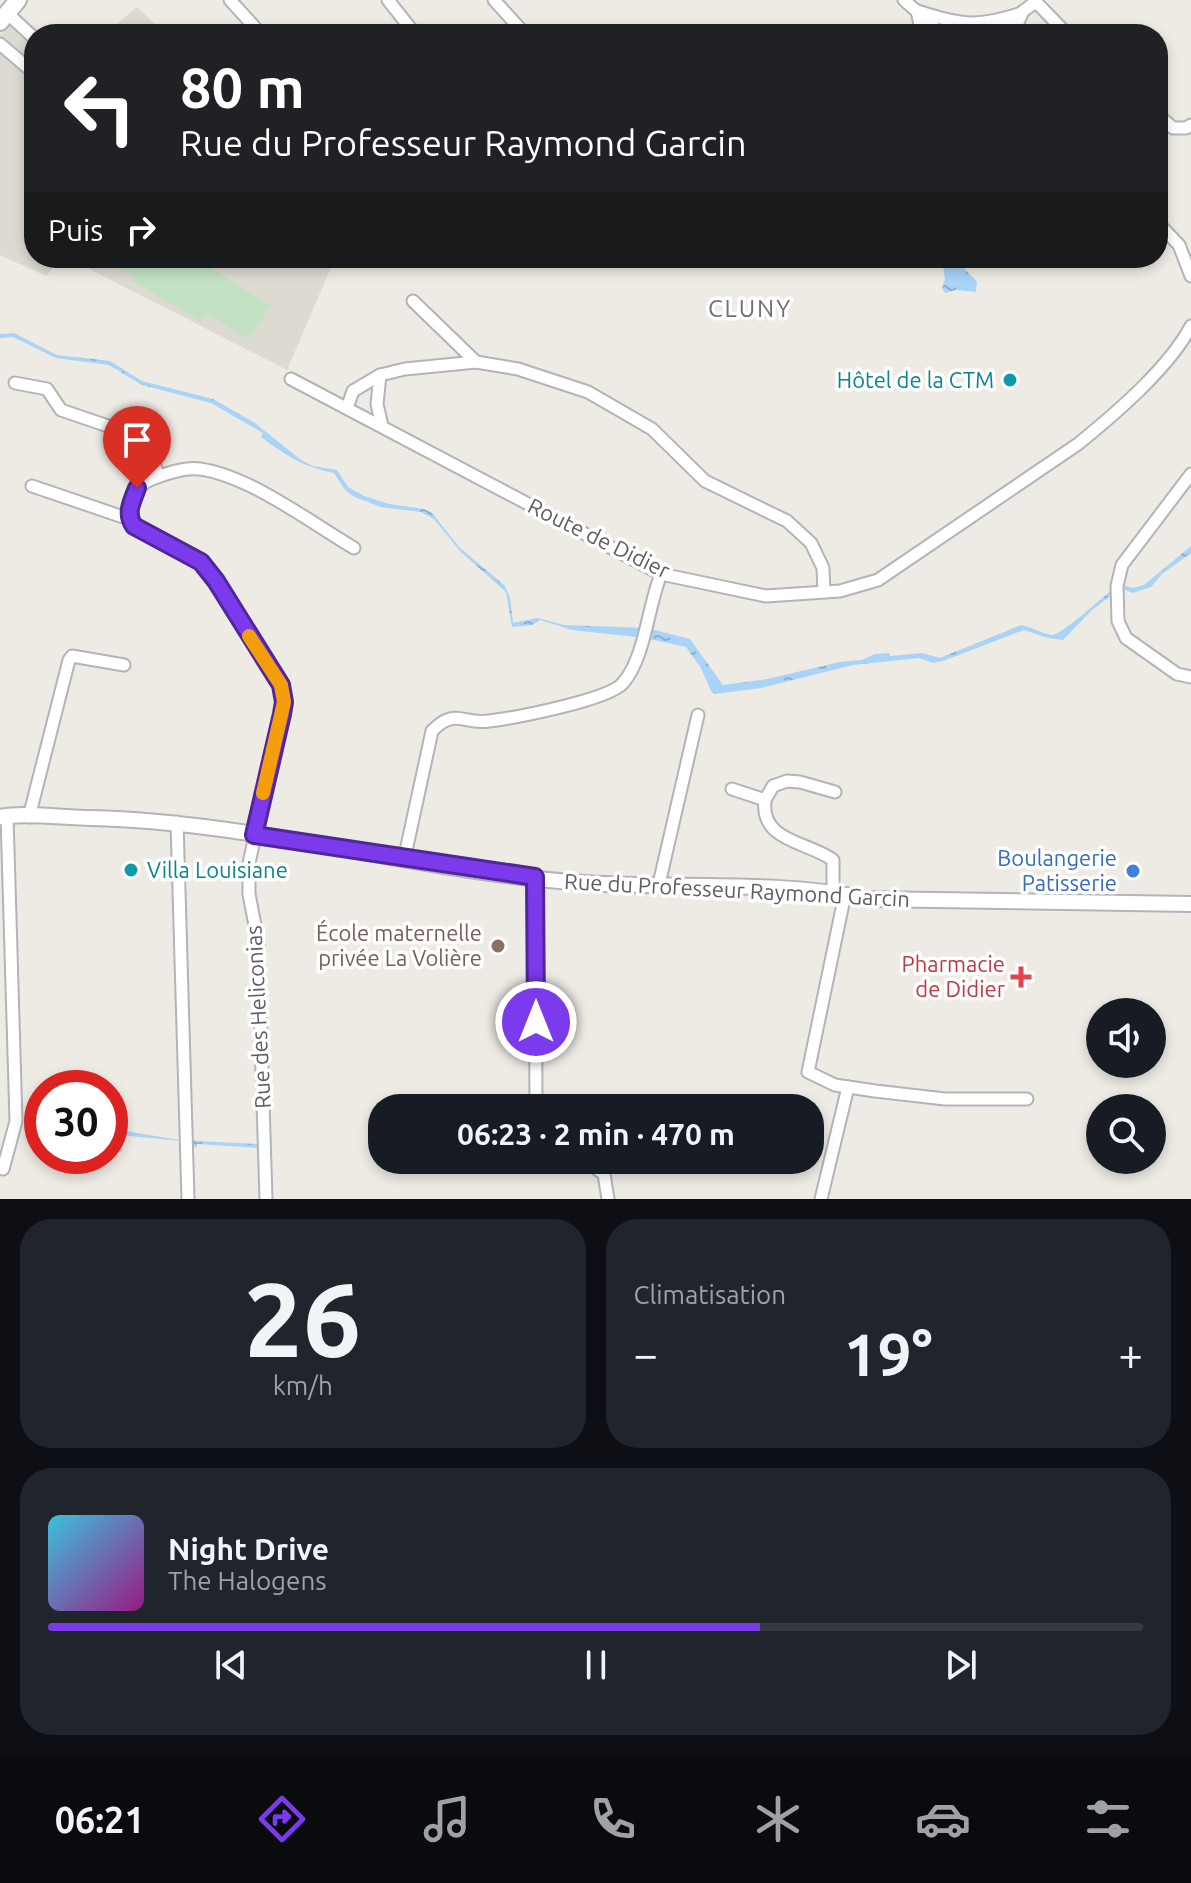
<!DOCTYPE html>
<html lang="fr">
<head>
<meta charset="utf-8">
<style>
  :root { --surface:#171b24; --page:#20242c; --text:#f1f3f6; --muted:#9ea1a6; --line:#363941; --accent:#7c3aed }
  body { margin:0; font-family:Ubuntu,sans-serif; background:var(--page); color:var(--text); height:100vh; display:flex; flex-direction:column; font-size:30px; white-space:nowrap }
  * { box-sizing:border-box; margin:0 }
  p { font-size:26px; color:var(--muted) }
  .icon { flex:none; width:44px; height:44px; fill:none; stroke:currentColor; stroke-width:2; stroke-linecap:round; stroke-linejoin:round }
  .map { position:relative; height:1199px; overflow:hidden }
  .side { display:flex; flex-direction:column; gap:20px; padding:20px; background:#0d0f14; flex:1 }
  .side>* { flex:none }
  .guide { position:absolute; left:24px; top:24px; width:1144px; height:244px; border-radius:32px; box-shadow:0 4px 12px #0003; background:#202124; color:#fff; overflow:hidden }
  .controls { position:absolute; left:1086px; top:998px; display:grid; gap:16px }
  .controls a { display:grid; place-items:center; width:80px; height:80px; border-radius:50%; background:var(--surface); box-shadow:0 4px 12px #0003; font-size:40px }
  .speed { position:absolute; left:24px; top:1070px; display:flex; gap:16px; font-size:40px; font-weight:700; text-align:center }
  .speed>* { display:grid; place-content:center; width:104px; height:104px; border-radius:50%; background:var(--surface); box-shadow:0 4px 12px #0003; line-height:1 }
  .speed .limit { border:12px solid #d22; background:#fff; color:#111 }
  .pin { position:absolute; display:grid; place-items:center; width:68px; height:68px; color:#fff; margin:-82px -34px; border-radius:50% 50% 50% 0; rotate:-45deg; box-shadow:0 0 8px #0007 }
  .pin .icon { rotate:45deg }
  .me { position:absolute; width:88px; margin:-44px; rotate:0deg; stroke-linejoin:round; filter:drop-shadow(0 0 6px #0008) }
  .turn { display:flex; align-items:center; gap:28px; height:168px; padding:0 24px; font-size:36px }
  .turn .icon { width:104px; height:104px; stroke-width:2.5 }
  .turn b { display:block; font-size:56px; line-height:68px }
  .then { display:flex; align-items:center; height:76px; padding:0 24px; background:#0003; gap:16px; font-size:30px }
  .big { font-size:60px; font-weight:600; line-height:1.1 }
  .side .card { flex:1; display:flex; flex-direction:column; justify-content:center; gap:12px; min-width:0; padding:0 28px; border-radius:32px; background:var(--page) }
  .side .dial { align-items:center; gap:0 }
  .dial b { font-size:104px; line-height:1 }
  .song { display:flex; align-items:center; gap:24px }
  .cover { width:96px; height:96px; border-radius:12px; background:linear-gradient(135deg,hsl(190 70% 55%),hsl(310 70% 35%)) }
  .played { height:8px; border-radius:4px; background:linear-gradient(90deg,var(--accent) 65%,var(--line) 65%) }
  .keys { display:flex; justify-content:space-around; direction:ltr }
  .heat { display:flex; justify-content:space-between; align-items:center; font-size:44px; direction:ltr }
  .side .tiles { flex:1; display:grid; gap:20px; grid-template-columns:1fr 1fr }
  .card:last-child { grid-column:span 2 }
  .trip { position:absolute; left:368px; top:1094px; width:456px; height:80px; border-radius:32px; background:var(--surface); box-shadow:0 4px 12px #0003; font-weight:600; line-height:80px; text-align:center }
  .menu { display:flex; height:128px; justify-content:space-around; align-items:center; background:#090b0e; color:var(--muted) }
  .menu .icon { width:56px; height:56px }
  .menu .on { color:var(--accent) }
  .menu b { font-size:36px; color:var(--text) }
  .map>svg:first-child { display:block }
  .education { fill:#dddad2 }
  .green { fill:#c2e2c3 }
  .water { fill:url(#water-ripples) }
  .lines { fill:none; stroke-linecap:round; stroke-linejoin:round }
  .minor-casing { stroke:#b1b4b8; stroke-width:15 }
  .tertiary-casing { stroke:#b1b4b8; stroke-width:18 }
  .secondary-casing { stroke:#b0b3b7; stroke-width:20 }
  .minor { stroke:#fff; stroke-width:11 }
  .tertiary { stroke:#fff; stroke-width:14 }
  .secondary { stroke:#fff; stroke-width:16 }
  .route-casing { stroke:#51269a; stroke-width:20 }
  .route { stroke:#7c3aed; stroke-width:14 }
  .slow { stroke:#f59e0b; stroke-width:14 }
  .culture-dot { fill:#0f9aa8; stroke:#fff; stroke-width:3 }
  .shop-dot { fill:#3f7fe0; stroke:#fff; stroke-width:3 }
  .education-dot { fill:#8d6e63; stroke:#fff; stroke-width:3 }
  .health-dot { fill:#e0444e; stroke:#fff; stroke-width:3 }
  .labels { text-anchor:middle; stroke-width:7; stroke-linejoin:round; paint-order:stroke }
  .culture-label { font-size:22px; fill:#0d838f; stroke:#fff; text-anchor:end }
  .street-label { font-size:22px; fill:#5c5f63; stroke:#fff }
  .shop-label { font-size:22px; fill:#366cbe; stroke:#fff; text-anchor:end }
  .education-label { font-size:22px; fill:#785e54; stroke:#fff; text-anchor:end }
  .health-label { font-size:22px; fill:#be3a42; stroke:#fff; text-anchor:end }
  .neighbourhood-label { font-size:24px; letter-spacing:2px; fill:#6d7175; stroke:#fff }
</style>
</head>
<body>
<div class="map">
<svg width="1191" height="1199" viewBox="0 0 1191 1199">
  <defs>
    <pattern id="water-ripples" width="26" height="14" patternUnits="userSpaceOnUse" patternTransform="scale(2)"><rect width="26" height="14" fill="#a9d4f7"/><path d="M2 4q2-2 4 0t4 0M15 11q2-2 4 0t4 0" fill="none" stroke="#8dafcc"/></pattern>
  </defs>
  <rect width="100%" height="100%" fill="#edebe4"/>
  <g class="education">
    <path d="M137 7 165 34H104Z"/>
    <path d="M19 14 43 34H34V258H62L46 276 0 255V35Z"/>
    <path d="M68 258H335L287 370Z"/>
  </g>
  <path class="green" d="M101 258H194L270 305 249 339 206 314 201 322 133 281 134 277Z"/>
  <g class="water">
    <path d="M943 266 964 268 977 282 976 292 956 290 945 293 942 288 945 279Z"/>
    <path d="M14 333 57 355 110 361 142 381 213 399 255 423 301 460 313 466 337 470 348 487 364 496 389 504 424 509 432 513 459 547 504 585 510 597 513 623 537 618 564 625 647 628 690 639 723 685 767 679 840 662 861 660 875 654 889 653 890 656 922 653 940 658 1021 625C1032 627 1043 634 1052 635 1062 635 1107 593 1119 584L1133 588 1144 585 1191 546V553L1162 574 1151 587 1133 593 1120 588 1091 611 1063 640 1048 638 1024 630 943 661 933 663 919 658 853 665 761 688 715 694 711 691 701 668 686 647 645 638 572 630 540 620 532 625 512 627 506 592 460 551 434 519 421 512 381 507 355 497 346 491 334 473C305 468 285 455 261 437L263 433 211 403 142 385 109 365 56 358 13 337 0 338V334Z"/>
    <path d="M119 1130 179 1140 258 1144 259 1148 197 1144 196 1148 190 1142 110 1134V1131Z"/>
  </g>
  <g class="lines">
    <defs>
      <g id="minor">
        <path d="M230 0 261 34"/>
        <path d="M388 0 415 34"/>
        <path d="M494 0 525 34"/>
        <path d="M904 0 942 34"/>
        <path d="M1034 0 1067 34"/>
        <path d="M917 11C963 25 976 28 1022 13"/>
        <path d="M917 11 922 34"/>
        <path d="M7 13 34 38"/>
        <path d="M993 34 1034 3"/>
        <path d="M1013 34 1022 13"/>
        <path d="M0 44 34 73"/>
        <path d="M1158 115 1173 128H1186L1191 125"/>
        <path d="M1158 223 1179 245 1191 276"/>
        <path d="M413 301 476 362"/>
        <path d="M380 375 377 404 382 426"/>
        <path d="M291 379 661 574 766 596 840 591 878 580 1078 444C1115 414 1169 368 1191 326"/>
        <path d="M15 383 47 389 61 410 143 438 159 476"/>
        <path d="M347 408 353 391 380 375 405 369 476 362 518 369 588 392 652 429 705 481 787 521 811 543 823 568 824 592"/>
        <path d="M1191 474 1122 565 1117 586 1118 621 1126 638 1177 674 1191 677"/>
        <path d="M32 486 129 519"/>
        <path d="M732 789 765 800C760 842 807 841 833 860V893"/>
        <path d="M765 800 773 786 787 781 800 782 835 792"/>
        <path d="M29 817 69 660 72 656 124 665"/>
        <path d="M177 822 188 1199"/>
        <path d="M404 860 432 731C455 707 463 725 489 721 514 718 609 700 623 683 645 658 648 606 661 574"/>
        <path d="M535 877 536 1108"/>
        <path d="M659 884 698 715"/>
        <path d="M845 894 808 1072 835 1085 875 1091 945 1099H1027"/>
        <path d="M570 1160 594 1167 604 1174 608 1199"/>
        <path d="M3 1169 16 1121 7 816"/>
        <path d="M266 1199 258 941 249 894V863L282 714 284 702 281 685 216 581 201 562 143 533 129 519C128 502 136 485 152 479 167 473 184 467 200 469 250 476 310 522 354 548"/>
        <path d="M821 1199 848 1087"/>
      </g>
      <path id="tertiary" d="M0 817C23 812 66 818 91 818 257 822 419 872 584 883 679 889 775 880 869 899L1191 904"/>
      <path id="secondary" d="M0 22 18 0"/>
    </defs>
    <use href="#minor" class="minor-casing"/>
    <use href="#tertiary" class="tertiary-casing"/>
    <use href="#secondary" class="secondary-casing"/>
    <use href="#minor" class="minor"/>
    <use href="#tertiary" class="tertiary"/>
    <use href="#secondary" class="secondary"/>
  </g>
  <g class="lines">
    <defs>
      <path id="route" d="M137 488C132 502 125 513 134 526L201 562 216 581 281 685 284 702 282 714 254 835 535 877 536 1022"/>
    </defs>
    <use href="#route" class="route-casing"/>
    <use href="#route" class="route"/>
    <path class="slow" d="M249 636 281 685 284 702 263 793"/>
  </g>
  <g class="culture-dot">
    <circle cx="1010" cy="380" r="8"/>
    <circle cx="131" cy="870" r="8"/>
  </g>
  <circle class="shop-dot" cx="1133" cy="871" r="8"/>
  <circle class="education-dot" cx="498" cy="946" r="8"/>
  <path class="health-dot" d="M1017 965h8v8h8v8h-8v8h-8v-8h-8v-8h8z"/>
  <g class="labels">
    <g class="culture-label">
      <text x="994" y="388">Hôtel de la CTM</text>
      <text x="147" y="878" text-anchor="start">Villa Louisiane</text>
    </g>
    <g class="street-label">
      <text transform="translate(599 538) rotate(26)" y="8">Route de Didier</text>
      <text transform="translate(737 890) rotate(3)" y="8">Rue du Professeur Raymond Garcin</text>
      <text transform="translate(258 1017) rotate(-93)" y="8">Rue des Heliconias</text>
    </g>
    <g class="shop-label">
      <text x="1117" y="866">Boulangerie<tspan x="1117" dy="25">Patisserie</tspan></text>
    </g>
    <g class="education-label">
      <text x="482" y="941">École maternelle<tspan x="482" dy="25">privée La Volière</tspan></text>
    </g>
    <g class="health-label">
      <text x="1005" y="972">Pharmacie<tspan x="1005" dy="25">de Didier</tspan></text>
    </g>
    <g class="neighbourhood-label">
      <text x="750" y="317">CLUNY</text>
    </g>
  </g>
</svg>
<div class="controls">
<a><svg class="icon" aria-label="sound" viewBox="0 0 24 24"><path d="M4 9h4l5-4v14l-5-4H4zM17 9q2 3 0 6"/></svg></a>
<a><svg class="icon" aria-label="search" viewBox="0 0 24 24"><circle cx="10" cy="10" r="6"/><path d="M15 15l6 6"/></svg></a>
</div>
<div class="speed"><div class="limit">30</div></div>
<div class="pin" style="left:137px;top:488px;background:#d93025"><svg class="icon" aria-label="arrive" viewBox="0 0 24 24"><path d="M6 21V4h12l-3 4 3 4H6"/></svg></div>
<svg class="me" style="left:536px;top:1022px" viewBox="-20 -20 40 40"><circle r="17" fill="#7c3aed" stroke="#fff" stroke-width="3"/><path d="M0-11L8 9 0 5-8 9z" fill="#fff"/></svg>
<div class="trip">06:23 · 2 min · 470 m</div>
<div class="guide">
<div class="turn"><svg class="icon" aria-label="left" viewBox="0 0 24 24"><path d="M17 20v-9H6M10 6l-5 5 5 5"/></svg><div><b>80 m</b>Rue du Professeur Raymond Garcin</div></div>
<div class="then">Puis<svg class="icon" aria-label="right" viewBox="0 0 24 24"><path d="M7 20v-9h11M14 6l5 5-5 5"/></svg></div>
</div>
</div>
<section class="side">
<div class="tiles">
<div class="card dial"><b>26</b><p>km/h</p></div>
<div class="card"><p>Climatisation</p>
<div class="heat"><a>−</a><b class="big">19°</b><a>+</a></div>
</div>
<div class="card">
<div class="song"><i class="cover"></i><div><b>Night Drive</b><p>The Halogens</p></div></div>
<div class="played"></div>
<div class="keys"><svg class="icon" aria-label="previous" viewBox="0 0 24 24"><path d="M18 5L8 12l10 7zM5 5v14"/></svg><svg class="icon" aria-label="pause" viewBox="0 0 24 24"><path d="M8 5v14M16 5v14"/></svg><svg class="icon" aria-label="next" viewBox="0 0 24 24"><path d="M6 5l10 7-10 7zM19 5v14"/></svg></div>
</div>
</div>
</section>
<nav class="menu">
<b>06:21</b>
<svg class="icon on" aria-label="directions" viewBox="0 0 24 24"><path d="M12 3l9 9-9 9-9-9zM9 14v-3h6M13 9l2 2-2 2"/></svg>
<svg class="icon" aria-label="music" viewBox="0 0 24 24"><path d="M9 18V5l10-2v13"/><circle cx="6" cy="18" r="3"/><circle cx="16" cy="16" r="3"/></svg>
<svg class="icon" aria-label="phone" viewBox="0 0 24 24"><path d="M5 4h4l2 5-3 2q2 4 5 5l2-3 5 2v4C11 20 4 13 5 4z"/></svg>
<svg class="icon" aria-label="climate" viewBox="0 0 24 24"><path d="M12 3v18M4 7l16 10M4 17L20 7"/></svg>
<svg class="icon" aria-label="car" viewBox="0 0 24 24"><path d="M5 17H2v-5l4-1 3-4h7l3 4 3 1v5h-3M9 17h6M6 11h13"/><circle cx="7" cy="17" r="2"/><circle cx="17" cy="17" r="2"/></svg>
<svg class="icon" aria-label="filters" viewBox="0 0 24 24"><path d="M4 7h16M4 17h16"/><circle cx="9" cy="7" r="2"/><circle cx="15" cy="17" r="2"/></svg>
</nav>
</body>
</html>
